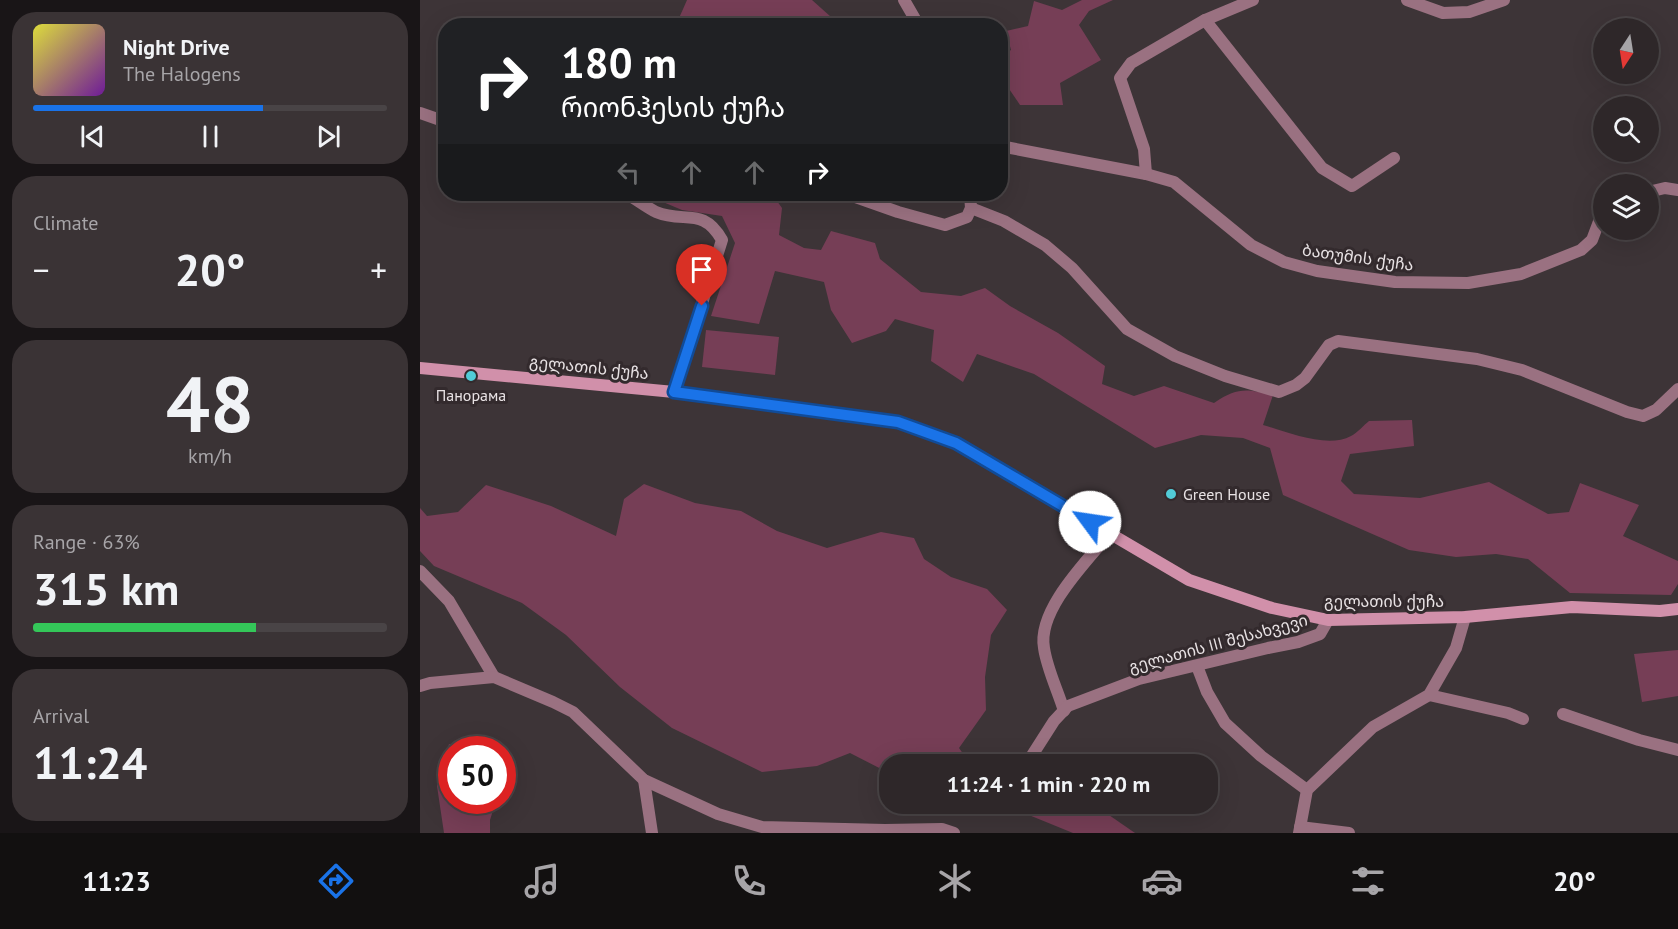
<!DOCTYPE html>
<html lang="en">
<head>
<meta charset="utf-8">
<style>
  :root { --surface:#2e2729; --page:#3a3335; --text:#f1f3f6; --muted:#a7a5a8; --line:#494446; --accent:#1a73e8 }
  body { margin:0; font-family:"PT Sans","Noto Sans Georgian",sans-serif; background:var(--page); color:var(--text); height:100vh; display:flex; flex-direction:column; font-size:22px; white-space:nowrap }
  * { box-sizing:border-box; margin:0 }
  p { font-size:20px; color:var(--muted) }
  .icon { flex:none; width:33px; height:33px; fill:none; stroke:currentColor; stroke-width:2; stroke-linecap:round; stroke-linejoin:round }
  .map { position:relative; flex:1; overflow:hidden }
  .details { display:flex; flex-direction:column; gap:12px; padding:12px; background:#191517; width:420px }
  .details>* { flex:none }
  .banner { position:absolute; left:18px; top:18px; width:570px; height:183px; border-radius:24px; box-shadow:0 6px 24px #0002,0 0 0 2px var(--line); background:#202124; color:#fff; overflow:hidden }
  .needle { width:39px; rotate:192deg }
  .controls { position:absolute; left:1173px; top:18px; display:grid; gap:12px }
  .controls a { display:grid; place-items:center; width:66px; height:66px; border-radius:50%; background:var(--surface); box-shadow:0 6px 24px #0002,0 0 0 2px var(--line); font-size:30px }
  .speed { position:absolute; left:18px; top:736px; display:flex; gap:12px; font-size:30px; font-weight:700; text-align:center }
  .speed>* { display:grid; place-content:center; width:78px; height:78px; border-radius:50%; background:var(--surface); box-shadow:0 6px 24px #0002,0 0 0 2px var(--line); line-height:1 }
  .speed .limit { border:9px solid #d22; background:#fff; color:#111 }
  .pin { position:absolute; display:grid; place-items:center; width:51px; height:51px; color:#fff; margin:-62px -26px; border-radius:50% 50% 50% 0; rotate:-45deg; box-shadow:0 0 6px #0007 }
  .pin .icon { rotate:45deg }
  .me { position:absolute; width:66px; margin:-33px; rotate:301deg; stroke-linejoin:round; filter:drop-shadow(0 0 4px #0008) }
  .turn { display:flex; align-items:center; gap:21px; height:126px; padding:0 24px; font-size:27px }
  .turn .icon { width:78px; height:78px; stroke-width:2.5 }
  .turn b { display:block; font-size:42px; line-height:51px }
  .lanes { display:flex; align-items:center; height:57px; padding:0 24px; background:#0003; justify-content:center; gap:30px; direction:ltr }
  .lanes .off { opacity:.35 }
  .big { font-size:45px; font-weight:700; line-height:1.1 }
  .details .tile { flex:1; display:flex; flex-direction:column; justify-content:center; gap:9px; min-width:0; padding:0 21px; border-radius:24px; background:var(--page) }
  .details .dial { align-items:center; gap:0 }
  .dial b { font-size:78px; line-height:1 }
  .song { display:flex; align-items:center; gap:18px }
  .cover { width:72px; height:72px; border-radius:9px; background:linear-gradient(135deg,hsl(60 70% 55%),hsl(280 70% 35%)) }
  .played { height:6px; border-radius:3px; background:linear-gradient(90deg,var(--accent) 65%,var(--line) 65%) }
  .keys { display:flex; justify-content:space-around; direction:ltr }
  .heat { display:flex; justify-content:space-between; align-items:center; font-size:33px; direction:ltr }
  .charge { height:9px; border-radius:4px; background:linear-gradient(90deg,#34c759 63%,var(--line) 0) }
  .trip { position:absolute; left:459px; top:754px; width:339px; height:60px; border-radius:24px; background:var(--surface); box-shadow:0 6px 24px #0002,0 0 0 2px var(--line); font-weight:700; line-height:60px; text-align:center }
  .tab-bar { display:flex; height:96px; justify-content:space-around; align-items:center; background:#121010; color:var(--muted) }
  .tab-bar .icon { width:42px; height:42px }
  .tab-bar .selected { color:var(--accent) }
  .tab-bar b { font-size:27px; color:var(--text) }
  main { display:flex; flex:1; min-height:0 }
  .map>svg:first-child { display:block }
  .green { fill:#763e56 }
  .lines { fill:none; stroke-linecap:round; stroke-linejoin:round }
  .minor { stroke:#9a7181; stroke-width:12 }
  .secondary { stroke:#d190aa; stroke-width:12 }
  .route-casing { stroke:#114b97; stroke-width:15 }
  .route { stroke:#1a73e8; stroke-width:10 }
  .poi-dot { fill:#52cbd7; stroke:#332a2d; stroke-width:2 }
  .labels { text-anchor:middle; stroke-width:6; stroke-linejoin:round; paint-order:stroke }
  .street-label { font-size:16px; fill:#e8e2e4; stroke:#332a2d }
  .poi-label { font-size:16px; fill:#e8e2e4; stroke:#332a2d }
</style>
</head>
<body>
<main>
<section class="details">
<div class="tile">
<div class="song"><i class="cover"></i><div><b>Night Drive</b><p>The Halogens</p></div></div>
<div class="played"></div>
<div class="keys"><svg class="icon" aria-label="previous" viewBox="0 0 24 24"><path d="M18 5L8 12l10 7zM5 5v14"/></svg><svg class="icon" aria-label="pause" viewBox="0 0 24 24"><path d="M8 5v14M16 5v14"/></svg><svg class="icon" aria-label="next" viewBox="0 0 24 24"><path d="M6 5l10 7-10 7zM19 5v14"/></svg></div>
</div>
<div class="tile"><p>Climate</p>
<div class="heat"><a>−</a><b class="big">20°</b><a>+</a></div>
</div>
<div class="tile dial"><b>48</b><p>km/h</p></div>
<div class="tile"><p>Range · 63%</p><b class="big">315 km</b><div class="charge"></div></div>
<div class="tile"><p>Arrival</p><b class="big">11:24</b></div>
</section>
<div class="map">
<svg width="1258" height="833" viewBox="0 0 1258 833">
  <rect width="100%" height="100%" fill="#3d3437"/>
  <g class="green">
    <path d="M267 0H392L420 25H256Z"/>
    <path d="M662 0H693L669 11 659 25 681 60 640 83 643 105H600L581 77V57L591 50 586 31 608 26 614 1 642 10Z"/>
    <path d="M224 194H352L362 208 359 235 384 248 401 250 411 231 455 243 460 259 501 292 541 296 565 288 590 306 638 333 685 366 682 384 714 396 744 386 794 403C818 387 826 389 853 395L843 425C868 432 907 449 931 436 937 433 944 425 949 421L992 420 994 446 930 454 921 481 934 494 1000 498 1069 482 1128 514 1149 512 1160 483 1219 505 1203 536 1258 561V584L1251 595 1150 593 1108 559 1076 554 1036 557 989 550 863 495 850 448 823 438 781 435 735 448 614 374 557 354 543 382 511 361 514 330 475 319 466 331 432 343 411 310 404 282 355 271 339 324 291 316 315 243 302 216 262 210Z"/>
    <path d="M286 330 359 337 355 375 282 367Z"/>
    <path d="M224 484 275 503 321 511 357 531 407 548 461 532 494 538 504 559 531 577 567 589 587 610 571 635 565 677 566 710 539 748 551 765H470L469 773 430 753 397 766 342 772 252 728 200 687 146 635 102 603 14 566 0 551V508L7 516 38 512 66 485 131 506 196 536 204 499Z"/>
    <path d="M1258 650V696L1222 702 1214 654Z"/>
    <path d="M29 744 67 750H32V801H76L70 820V833H24L17 786Z"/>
    <path d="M582 804H673L715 833H653Z"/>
  </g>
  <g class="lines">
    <g class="minor">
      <path d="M484 0 499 26"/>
      <path d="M987 0 1023 13 1049 12 1084 0"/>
      <path d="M785 20 902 168 932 186 974 158"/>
      <path d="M0 113 26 122"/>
      <path d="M580 146 726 174 754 182 831 245 864 262 897 271 975 282 1048 283 1101 274 1161 250 1172 240 1184 208"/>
      <path d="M726 174 724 149 700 78 711 63 785 20 833 0"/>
      <path d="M1228 192 1245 188 1258 190"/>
      <path d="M207 194C216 199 226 207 236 212 264 224 283 206 302 240L254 392"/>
      <path d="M427 194 478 212 525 225 547 217 551 208 550 194"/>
      <path d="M551 208 584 221 625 245 652 268 707 329 755 356 805 376 859 392 876 385 885 378 909 345 918 341 1057 359 1102 370 1207 412 1223 416 1236 410 1258 389"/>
      <path d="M0 571 29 601 74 677"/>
      <path d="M777 666 787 692 805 723 841 756 887 790"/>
      <path d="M0 686 10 683 74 677 133 702 153 712 224 780 298 814 342 827 465 830 522 829 534 833"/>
      <path d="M1009 695 1088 713 1103 719"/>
      <path d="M644 711C638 691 627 669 624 648 617 610 667 561 690 533"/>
      <path d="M1143 714 1219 740 1258 750"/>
      <path d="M611 757 634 721 648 706 719 679 848 648 878 642 900 634 908 620"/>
      <path d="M224 780 232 833"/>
      <path d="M880 827 929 833"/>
      <path d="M879 833 887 790 953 727 1009 695 1036 648 1045 617"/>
    </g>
    <path class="secondary" d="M0 368 254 392 478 422 536 443 769 580 852 608 908 620 1045 617 1152 607 1240 611 1258 609"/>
  </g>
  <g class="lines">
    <defs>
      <path id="route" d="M282 306 254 392 478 422 536 443 670 522"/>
    </defs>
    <use href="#route" class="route-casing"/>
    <use href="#route" class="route"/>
  </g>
  <g class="poi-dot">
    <circle cx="51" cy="376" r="6"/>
    <circle cx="751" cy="494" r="6"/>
  </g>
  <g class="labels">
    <g class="street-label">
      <text transform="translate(938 257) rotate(8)" y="6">ბათუმის ქუჩა</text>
      <text transform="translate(169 367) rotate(6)" y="6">გელათის ქუჩა</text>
      <text x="964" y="607">გელათის ქუჩა</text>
      <text transform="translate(798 643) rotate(-15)" y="6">გელათის III შესახვევი</text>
    </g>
    <g class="poi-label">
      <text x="51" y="401">Панорама</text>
      <text x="763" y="500" text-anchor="start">Green House</text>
    </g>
  </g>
</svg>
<div class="controls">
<a><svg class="needle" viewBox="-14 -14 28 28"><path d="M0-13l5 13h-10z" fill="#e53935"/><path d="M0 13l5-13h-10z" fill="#a7a5a8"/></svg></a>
<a><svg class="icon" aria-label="search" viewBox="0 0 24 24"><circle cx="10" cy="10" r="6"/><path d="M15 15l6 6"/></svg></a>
<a><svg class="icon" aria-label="layers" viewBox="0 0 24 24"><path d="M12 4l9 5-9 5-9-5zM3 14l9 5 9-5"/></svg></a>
</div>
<div class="speed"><div class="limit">50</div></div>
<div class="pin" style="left:282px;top:306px;background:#d93025"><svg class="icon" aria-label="arrive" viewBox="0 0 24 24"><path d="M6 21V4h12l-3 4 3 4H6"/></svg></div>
<svg class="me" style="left:670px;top:522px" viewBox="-20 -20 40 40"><circle r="19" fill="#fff"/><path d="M0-13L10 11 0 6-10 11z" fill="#1a73e8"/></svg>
<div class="trip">11:24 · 1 min · 220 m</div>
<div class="banner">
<div class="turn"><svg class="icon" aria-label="right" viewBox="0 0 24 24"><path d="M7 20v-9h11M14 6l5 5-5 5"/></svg><div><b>180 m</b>რიონჰესის ქუჩა</div></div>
<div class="lanes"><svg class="icon off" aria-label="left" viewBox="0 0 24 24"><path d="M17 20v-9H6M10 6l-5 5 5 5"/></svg><svg class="icon off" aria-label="ahead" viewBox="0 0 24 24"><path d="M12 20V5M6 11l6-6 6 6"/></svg><svg class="icon off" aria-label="ahead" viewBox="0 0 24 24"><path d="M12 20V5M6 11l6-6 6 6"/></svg><svg class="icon" aria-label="right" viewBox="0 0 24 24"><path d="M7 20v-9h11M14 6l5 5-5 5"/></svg></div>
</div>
</div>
</main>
<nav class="tab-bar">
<b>11:23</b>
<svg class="icon selected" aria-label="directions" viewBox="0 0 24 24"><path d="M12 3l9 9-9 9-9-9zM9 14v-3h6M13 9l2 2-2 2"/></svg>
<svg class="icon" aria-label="music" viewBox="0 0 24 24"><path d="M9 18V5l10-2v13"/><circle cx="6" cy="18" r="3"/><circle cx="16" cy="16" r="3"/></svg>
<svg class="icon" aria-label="phone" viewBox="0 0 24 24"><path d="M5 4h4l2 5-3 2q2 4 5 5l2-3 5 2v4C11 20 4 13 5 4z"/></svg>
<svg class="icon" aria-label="climate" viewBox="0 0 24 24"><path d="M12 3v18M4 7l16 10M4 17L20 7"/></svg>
<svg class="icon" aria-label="car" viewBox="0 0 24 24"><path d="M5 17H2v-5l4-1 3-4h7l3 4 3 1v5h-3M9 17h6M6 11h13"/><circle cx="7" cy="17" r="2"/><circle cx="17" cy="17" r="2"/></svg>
<svg class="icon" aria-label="filters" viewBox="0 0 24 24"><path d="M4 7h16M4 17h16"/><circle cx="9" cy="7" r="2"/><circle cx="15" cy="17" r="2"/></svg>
<b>20°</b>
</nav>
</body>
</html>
